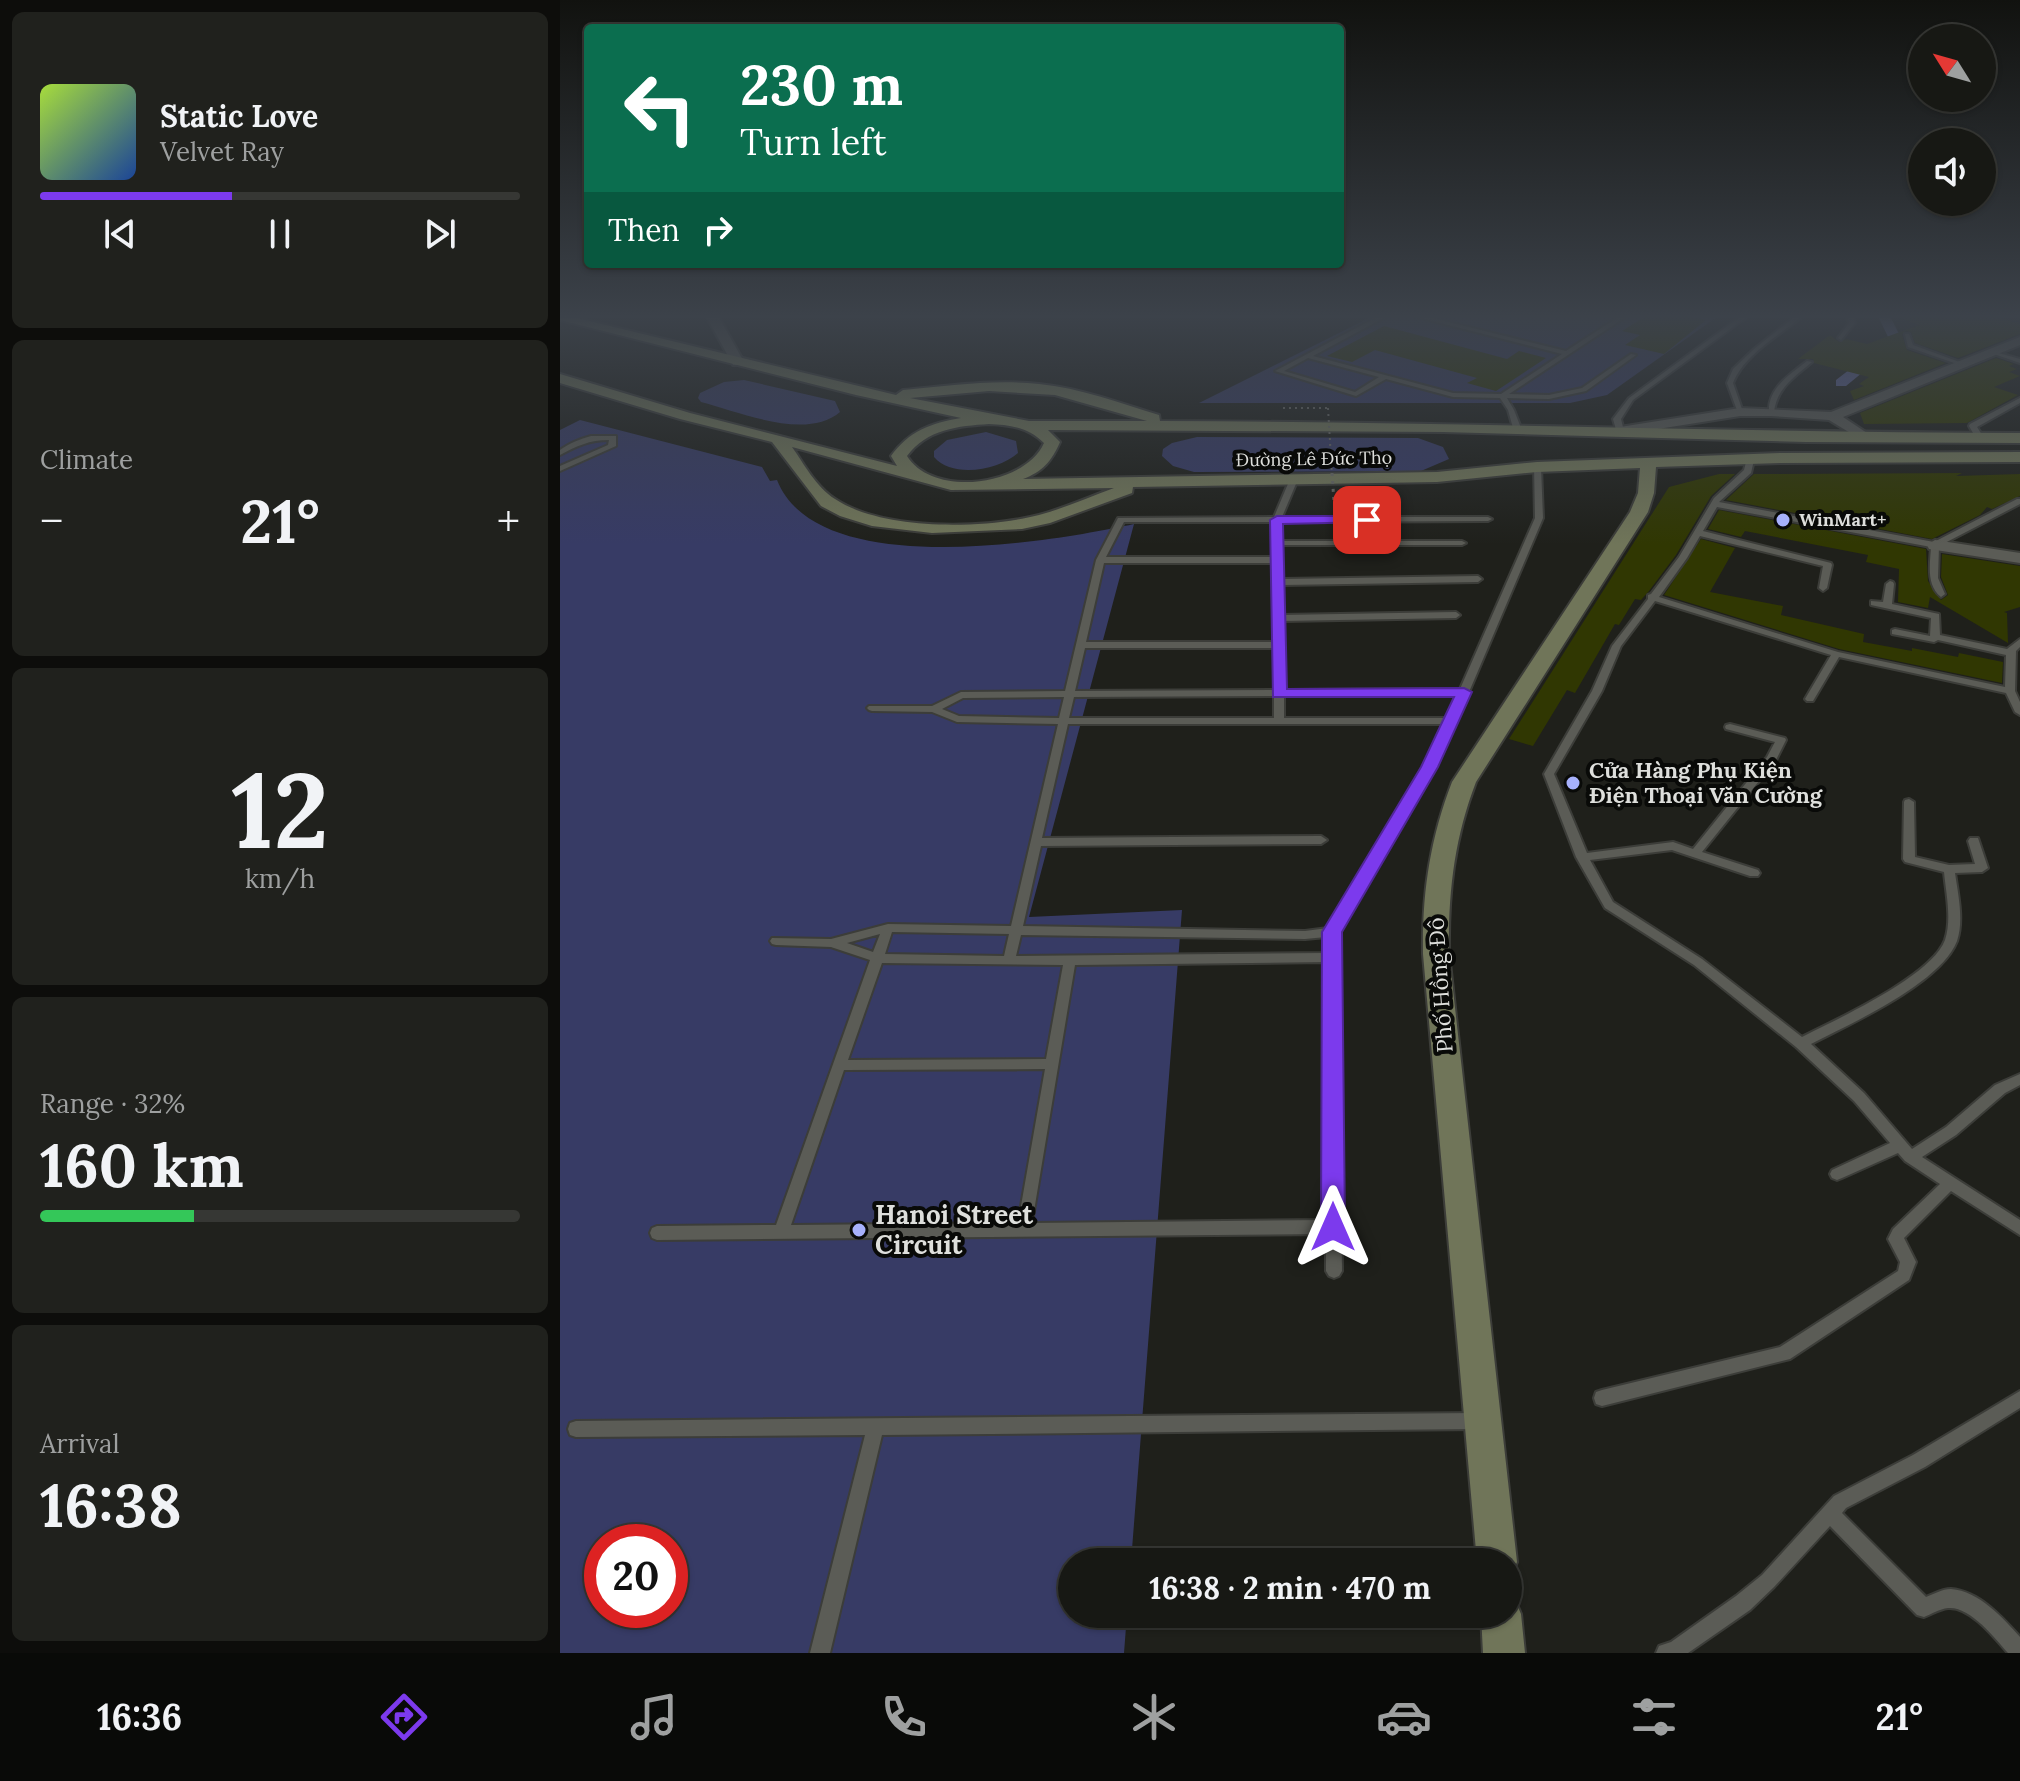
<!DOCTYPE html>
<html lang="en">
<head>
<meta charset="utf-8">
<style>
  :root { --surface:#171814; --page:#20211d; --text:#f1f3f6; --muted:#9ea0a0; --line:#363734; --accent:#7c3aed }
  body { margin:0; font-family:Lora,serif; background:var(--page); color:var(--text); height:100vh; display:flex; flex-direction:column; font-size:30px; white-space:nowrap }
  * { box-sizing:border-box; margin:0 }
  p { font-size:26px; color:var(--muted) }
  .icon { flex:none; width:44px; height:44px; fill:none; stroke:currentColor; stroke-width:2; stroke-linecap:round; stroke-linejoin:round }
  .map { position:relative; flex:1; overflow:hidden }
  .side { display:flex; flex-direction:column; gap:12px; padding:12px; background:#0d0d0b; width:560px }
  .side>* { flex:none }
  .top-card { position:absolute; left:24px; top:24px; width:760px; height:244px; border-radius:8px; box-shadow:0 2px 6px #0004,0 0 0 2px var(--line); background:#0b6e4f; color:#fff; overflow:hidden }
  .needle { width:52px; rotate:307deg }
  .tools { position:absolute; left:1348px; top:24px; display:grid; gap:16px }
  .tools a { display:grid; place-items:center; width:88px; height:88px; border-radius:50%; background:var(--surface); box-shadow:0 2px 6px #0004,0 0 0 2px var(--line); font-size:40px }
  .speed { position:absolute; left:24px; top:1524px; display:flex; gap:16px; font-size:40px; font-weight:700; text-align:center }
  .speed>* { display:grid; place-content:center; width:104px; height:104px; border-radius:50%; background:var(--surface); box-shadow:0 2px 6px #0004,0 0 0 2px var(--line); line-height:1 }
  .speed .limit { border:12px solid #d22; background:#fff; color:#111 }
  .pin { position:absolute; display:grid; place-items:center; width:68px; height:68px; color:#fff; margin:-34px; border-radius:16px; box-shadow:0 4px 12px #0006 }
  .me { position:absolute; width:88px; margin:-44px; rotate:0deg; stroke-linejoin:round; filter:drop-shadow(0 0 6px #0008) }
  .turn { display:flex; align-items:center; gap:28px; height:168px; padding:0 24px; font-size:36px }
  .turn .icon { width:104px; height:104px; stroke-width:2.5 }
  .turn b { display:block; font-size:56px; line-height:68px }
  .then { display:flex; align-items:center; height:76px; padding:0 24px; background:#0003; gap:16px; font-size:30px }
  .big { font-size:60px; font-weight:700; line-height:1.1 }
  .side .tile { flex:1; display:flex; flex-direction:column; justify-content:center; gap:12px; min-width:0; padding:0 28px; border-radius:12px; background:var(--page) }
  .side .dial { align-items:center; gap:0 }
  .dial b { font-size:104px; line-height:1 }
  .song { display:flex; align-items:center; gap:24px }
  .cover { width:96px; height:96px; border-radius:12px; background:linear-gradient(135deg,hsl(80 70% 55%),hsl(220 70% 35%)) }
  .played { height:8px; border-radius:4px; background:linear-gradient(90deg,var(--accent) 40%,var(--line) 40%) }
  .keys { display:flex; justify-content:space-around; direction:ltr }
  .heat { display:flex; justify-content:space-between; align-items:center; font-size:44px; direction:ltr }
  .charge { height:12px; border-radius:6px; background:linear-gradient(90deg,#34c759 32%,var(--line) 0) }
  .trip { position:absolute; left:498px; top:1548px; width:464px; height:80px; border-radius:40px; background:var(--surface); box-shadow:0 2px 6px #0004,0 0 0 2px var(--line); font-weight:700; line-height:80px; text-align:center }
  .tab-bar { display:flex; height:128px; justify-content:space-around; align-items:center; background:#090a08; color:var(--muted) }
  .tab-bar .icon { width:56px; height:56px }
  .tab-bar .selected { color:var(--accent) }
  .tab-bar b { font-size:36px; color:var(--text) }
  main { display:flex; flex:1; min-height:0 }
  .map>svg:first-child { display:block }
  .green { fill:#373b65; fill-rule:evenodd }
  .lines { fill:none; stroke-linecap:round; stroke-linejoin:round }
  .canal { fill:#6167a0; fill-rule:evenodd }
  .building { fill:#303702 }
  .lane-casing { stroke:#3c3d39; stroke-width:4 }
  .street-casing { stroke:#3c3d39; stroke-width:4 }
  .secondary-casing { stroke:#3c3d39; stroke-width:4 }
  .path-far1 { stroke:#676864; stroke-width:2; stroke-dasharray:2 4; stroke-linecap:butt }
  .path { stroke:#676864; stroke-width:3; stroke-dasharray:3 5; stroke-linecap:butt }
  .lane { fill:#5b5c56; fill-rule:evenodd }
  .street { fill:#5b5c56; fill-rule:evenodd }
  .secondary { fill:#707559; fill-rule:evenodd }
  .path-bridge-far1 { stroke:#676864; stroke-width:2; stroke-dasharray:2 4; stroke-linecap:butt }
  .path-bridge { stroke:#676864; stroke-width:3; stroke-dasharray:3 5; stroke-linecap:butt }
  .route { fill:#7c3aed; stroke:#51269a; stroke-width:2 }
  .poi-dot { fill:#a7b1fc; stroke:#090a08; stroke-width:3 }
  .labels { text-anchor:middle; stroke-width:8; stroke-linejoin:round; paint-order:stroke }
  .far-street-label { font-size:18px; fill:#dedfdc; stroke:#090a08 }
  .far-poi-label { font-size:18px; font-weight:bold; fill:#dedfdc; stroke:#090a08; text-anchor:start }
  .poi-label { font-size:22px; font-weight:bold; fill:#dedfdc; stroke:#090a08; text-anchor:start }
  .street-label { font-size:22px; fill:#dedfdc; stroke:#090a08 }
  .near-poi-label { font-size:26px; font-weight:bold; fill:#dedfdc; stroke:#090a08; text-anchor:start }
</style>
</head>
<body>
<main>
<section class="side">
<div class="tile">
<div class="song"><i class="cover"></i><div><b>Static Love</b><p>Velvet Ray</p></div></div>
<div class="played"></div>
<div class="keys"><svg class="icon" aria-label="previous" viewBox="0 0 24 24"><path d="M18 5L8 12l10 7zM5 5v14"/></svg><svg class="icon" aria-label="pause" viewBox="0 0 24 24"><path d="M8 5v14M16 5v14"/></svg><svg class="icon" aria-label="next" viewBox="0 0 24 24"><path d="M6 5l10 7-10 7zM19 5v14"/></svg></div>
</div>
<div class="tile"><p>Climate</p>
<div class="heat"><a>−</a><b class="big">21°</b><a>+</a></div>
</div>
<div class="tile dial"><b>12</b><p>km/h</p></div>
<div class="tile"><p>Range · 32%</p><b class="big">160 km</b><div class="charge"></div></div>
<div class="tile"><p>Arrival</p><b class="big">16:38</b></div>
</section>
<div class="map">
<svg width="1460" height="1653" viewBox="0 0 1460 1653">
  <rect width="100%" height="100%" fill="#1f201b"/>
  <g class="green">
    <path d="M817 314H1161L1047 395 1010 403H639Z"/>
    <path d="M184 380 275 401 280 412C246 441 180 412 141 402L138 398 140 393 164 382Z"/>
    <path d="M20 420 202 467 210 481 217 480C257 582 491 542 574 524L469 917 622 910 571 1562H512V1614H567L564 1653H0V430ZM42 1542H110V1610H42Z"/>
    <path d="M426 432 456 441 458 453C439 470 393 479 374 457V451L387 440Z"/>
    <path d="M637 437 858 438 883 447 889 459 861 471 634 472 613 466 602 456 603 449 612 443Z"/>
  </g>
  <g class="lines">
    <path class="canal" d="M1317 314H1329L1342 340 1286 386H1276V380L1329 339Z"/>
  </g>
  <g class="building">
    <path d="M1089 314H1119L1146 320 1104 354 1065 345 1080 335 1062 331Z"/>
    <path d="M1337 314H1427L1460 324V334L1398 358 1355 343 1351 332 1345 331 1342 335 1347 350 1386 363 1294 400 1290 391 1304 386 1299 384 1309 377 1254 363 1253 359H1238L1270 335 1279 342 1286 339 1307 344 1359 325 1337 317Z"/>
    <path d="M824 326 947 359 959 351 986 358 936 391 907 383 917 378 815 350 792 362 767 356Z"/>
    <path d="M1436 358 1454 364 1449 366 1457 369 1449 372 1460 376 1434 387 1458 395 1407 423 1304 424 1300 413Z"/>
    <path d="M1402 473 1396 476 1460 474V496L1432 509 1427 507 1420 515 1372 539 1166 500 1194 474Z"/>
    <path d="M1159 474H1175L1151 496 1116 555 1089 591 1081 600 1075 599 1059 625 1055 624 1015 693 1007 690 973 746 949 739 1109 487Z"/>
    <path d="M1159 510 1366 549 1368 581 1381 600 1388 595 1381 577 1382 554 1460 566V607L1444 612 1447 613 1448 643 1370 597 1368 608 1338 602 1339 569 1306 562 1308 555 1185 531 1181 537 1148 529Z"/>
    <path d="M1141 539 1175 548 1150 592 1223 606 1221 615 1304 634 1303 642 1352 651V648L1398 657 1399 653 1443 662 1442 683 1279 649 1104 595Z"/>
  </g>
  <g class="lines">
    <defs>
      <g id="lane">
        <path d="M823 314H831L753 356 893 393 941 394 1002 354 845 314H856L1006 351 1063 314H1070L949 394 989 395 1022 388 1071 354 1076 355 1026 391 989 399 947 398 954 410 961 428 957 430 953 428 948 410 940 398 893 397 826 379 796 396 715 371ZM748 358 819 377 795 392 724 371Z"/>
        <path d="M1184 314H1191L1073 400 1061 419 1064 431 1057 433 1053 419 1069 398Z"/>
        <path d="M1238 314H1245C1221 335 1185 353 1173 383L1183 412 1178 413 1167 383 1173 369 1194 349Z"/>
        <path d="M1286 314H1292L1295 323 1281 340 1278 338 1289 323Z"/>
        <path d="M1345 334H1349L1353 345 1405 364 1400 365 1348 347Z"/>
        <path d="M1428 350 1460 359V363L1428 352Z"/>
        <path d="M1247 361 1252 362C1235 377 1217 387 1214 412L1209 413C1207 389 1229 375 1247 361Z"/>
        <path d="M1460 398V403L1417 427 1424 438 1417 440 1409 426 1410 424Z"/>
        <path d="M31 436H56V446L0 471V466L48 445 49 440C29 440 17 446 0 455V450C10 443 20 439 31 436Z"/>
        <path d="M1187 458 1194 460 1191 473 1159 502 1374 542 1457 499H1460V504L1379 546 1378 578 1385 594 1381 597C1366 585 1370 564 1371 547L1157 507 1143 531 1271 563 1272 565 1267 588 1263 591 1259 588 1263 566 1140 536 1127 558 1099 597 1278 652 1445 687 1446 655 1378 640 1374 642 1332 634V630L1335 629 1370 636 1371 618 1311 605V601L1323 602 1326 584 1330 581 1333 582 1334 584 1332 604 1379 614 1380 635 1447 649 1460 639V647L1456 651 1455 691 1460 702V715L1455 712 1446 693 1279 657 1253 701H1247L1245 699 1271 655 1095 601 1061 646 1042 691 994 774 1027 853 1113 842 1133 849 1207 757 1215 742 1166 729 1165 727 1166 725 1170 724 1225 738 1226 740 1216 760 1142 852 1198 870 1200 873 1198 876H1190L1112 850 1030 860 1053 902 1142 959 1242 1037C1277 1019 1372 976 1385 940 1392 919 1386 893 1384 872L1345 862 1343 859 1344 802 1345 800 1349 799 1354 802 1355 857 1389 865 1415 864 1408 841 1410 838H1418L1428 868 1422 872 1395 873C1398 894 1404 920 1397 941 1381 983 1290 1024 1251 1044L1304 1093 1352 1149 1386 1127 1435 1085 1460 1074V1085L1445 1093 1396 1135 1362 1157 1460 1220V1235L1391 1191 1344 1238 1356 1262 1349 1280 1230 1359 1042 1406 1036 1404 1034 1398 1036 1392 1042 1390 1220 1347 1338 1271 1340 1262 1328 1239 1333 1229 1380 1184 1345 1161 1338 1153 1282 1178 1277 1180 1272 1178 1270 1174 1272 1170 1330 1143 1294 1101 1236 1047 1134 965 1045 908 1016 857 984 774 1032 691 1052 646 1088 599V595L1091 594 1119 557 1154 498 1184 470Z"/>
        <path d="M974 465 981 467 983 518 909 692 875 767 778 932 782 1271 779 1276 774 1278 769 1276 766 1271V1234L97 1240 92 1238 90 1233 92 1228 97 1226 216 1225 310 960 271 947 216 945 212 944 210 941 212 938 271 939 328 924 451 926 498 724 397 722 372 712 312 711 309 710 307 708 309 706H372L401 692 505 691 536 560 558 518 714 517 730 479 734 477 738 479 722 517H928L932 519 928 521 721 522V541H902L906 543 902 545H721L722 579 918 576 922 579 918 582 722 585V615L896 612 900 615 896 618 722 621 724 690 900 689 975 518ZM564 522H713V557H546ZM544 563H713L714 642H526ZM525 648H714V690L515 691ZM898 695 887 718H724V696ZM714 696V718H509L514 697ZM504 697 499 718 399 716 382 709 403 698ZM508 724H884L865 767 768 928 745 931 463 926 481 846 761 844 767 840 761 836 482 838ZM332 932 449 934 444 956 325 954ZM320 934 313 952 287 943ZM461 935 745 939 766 937V953L456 956ZM766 962V1220L472 1223 515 965ZM322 963 503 965 486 1059 288 1060ZM485 1069 458 1223 231 1225 284 1070Z"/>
        <path d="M1460 1391V1408L1365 1467 1286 1508 1282 1513 1366 1597C1374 1594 1382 1589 1391 1589 1419 1591 1443 1618 1460 1637V1653H1448C1435 1638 1410 1606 1388 1608 1379 1609 1372 1614 1364 1617L1357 1615 1270 1526 1214 1587 1190 1610 1128 1653H1096L1099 1646 1111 1642 1176 1596 1202 1575 1274 1496 1353 1455Z"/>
        <path d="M919 1413 925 1415 927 1421 925 1427 919 1429 322 1435 270 1653H250L305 1435 16 1437 10 1435 8 1429 10 1423 16 1421Z"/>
      </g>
      <g id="street">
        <path d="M145 314H157L184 362 183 365H173Z"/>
        <path d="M1460 337V345L1283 417 1310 435V441L1305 442 1269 420 1211 416H1180L1060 435 1053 431 1060 427 1180 408 1271 412Z"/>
        <path d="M1375 540 1460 553V563L1369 549 1367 545Z"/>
      </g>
      <g id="secondary">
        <path d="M0 314 336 395 343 390C388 386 434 379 479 384 520 388 560 403 599 415L600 421C886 422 1173 432 1460 433V443L1246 442 883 432 488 430 500 442C492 461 482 472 463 479L877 472 977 462 1221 453 1460 452V462L1221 463 1096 467 1094 493 1088 512 916 782C894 839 888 894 889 954L957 1562 951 1576 948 1577V1562H917L863 954C862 893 870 839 892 782L1070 512 1078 493 1080 468 977 472 877 482 573 487 572 493 490 523 462 529 372 533 312 526 280 516 261 506 212 442 120 419 0 383V374L130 413 337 466 331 456C349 431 371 423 401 418L296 395 0 320ZM429 391 495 395 587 421H469L350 398ZM429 424C450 425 468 427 484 443 465 486 373 498 347 456 367 429 398 426 429 424ZM232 447 391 490 554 488C529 497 505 508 479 515 424 529 323 531 275 499 256 487 244 464 232 447Z"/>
        <path d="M948 1597 955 1600 961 1614 965 1653H923L921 1614H948Z"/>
      </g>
    </defs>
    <use href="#lane" class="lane-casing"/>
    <use href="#street" class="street-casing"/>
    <use href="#secondary" class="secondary-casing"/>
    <g class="path-far1">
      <path d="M723 408H768"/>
      <path d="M734 453 771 454"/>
    </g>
    <path class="path" d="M774 502 810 501"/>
    <use href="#lane" class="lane"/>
    <use href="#street" class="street"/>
    <use href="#secondary" class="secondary"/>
    <path class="path-bridge-far1" d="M768 408 772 475"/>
    <path class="path-bridge" d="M772 473 774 502"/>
  </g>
  <linearGradient id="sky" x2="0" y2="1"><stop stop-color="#11120f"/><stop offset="0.58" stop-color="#3c424a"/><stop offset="1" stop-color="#3c424a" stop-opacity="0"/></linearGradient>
  <rect width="1460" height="545" fill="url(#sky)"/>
  <path class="route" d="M807 516 812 517V522L723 524 727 689 904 688 912 692 878 767 782 932 785 1227 782 1235 773 1238 764 1235 761 1227 762 932 861 767 894 697H713L710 520 717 516Z"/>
  <g class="poi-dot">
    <circle cx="1223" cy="520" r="8"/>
    <circle cx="1013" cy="783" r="8"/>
    <circle cx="299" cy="1230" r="8"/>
  </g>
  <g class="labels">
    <g class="far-street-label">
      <text transform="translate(754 459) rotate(-1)" y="6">Đường Lê Đức Thọ</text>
    </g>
    <g class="far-poi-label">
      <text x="1239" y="526">WinMart+</text>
    </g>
    <g class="poi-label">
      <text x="1029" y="778">Cửa Hàng Phụ Kiện<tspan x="1029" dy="25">Điện Thoại Văn Cường</tspan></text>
    </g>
    <g class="street-label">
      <text transform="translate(880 985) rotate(-94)" y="8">Phố Hồng Đô</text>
    </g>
    <g class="near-poi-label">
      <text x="315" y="1224">Hanoi Street<tspan x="315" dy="30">Circuit</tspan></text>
    </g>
  </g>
</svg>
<div class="tools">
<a><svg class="needle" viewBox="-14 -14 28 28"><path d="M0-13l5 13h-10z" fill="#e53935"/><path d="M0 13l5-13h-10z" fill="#9ea0a0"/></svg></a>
<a><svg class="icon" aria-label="sound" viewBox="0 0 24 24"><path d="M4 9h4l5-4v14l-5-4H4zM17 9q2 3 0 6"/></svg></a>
</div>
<div class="speed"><div class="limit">20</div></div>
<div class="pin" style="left:807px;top:520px;background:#d93025"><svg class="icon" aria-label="arrive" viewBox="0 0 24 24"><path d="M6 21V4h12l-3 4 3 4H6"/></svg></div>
<svg class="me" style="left:773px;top:1227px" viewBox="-20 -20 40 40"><path d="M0-17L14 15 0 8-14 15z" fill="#7c3aed" stroke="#fff" stroke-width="4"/></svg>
<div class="trip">16:38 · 2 min · 470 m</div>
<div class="top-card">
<div class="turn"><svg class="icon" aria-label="left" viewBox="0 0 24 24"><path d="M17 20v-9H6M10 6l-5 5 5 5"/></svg><div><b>230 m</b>Turn left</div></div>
<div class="then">Then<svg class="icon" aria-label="right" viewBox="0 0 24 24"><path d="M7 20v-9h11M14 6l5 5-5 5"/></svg></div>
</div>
</div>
</main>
<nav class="tab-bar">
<b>16:36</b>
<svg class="icon selected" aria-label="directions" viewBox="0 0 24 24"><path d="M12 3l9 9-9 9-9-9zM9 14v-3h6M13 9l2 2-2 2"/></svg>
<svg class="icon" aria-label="music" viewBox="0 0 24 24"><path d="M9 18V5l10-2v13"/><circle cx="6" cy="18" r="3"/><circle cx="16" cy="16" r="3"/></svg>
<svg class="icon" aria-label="phone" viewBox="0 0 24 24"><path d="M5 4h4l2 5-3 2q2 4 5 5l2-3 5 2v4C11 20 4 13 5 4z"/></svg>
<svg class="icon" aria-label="climate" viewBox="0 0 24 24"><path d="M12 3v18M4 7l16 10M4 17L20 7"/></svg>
<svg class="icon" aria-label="car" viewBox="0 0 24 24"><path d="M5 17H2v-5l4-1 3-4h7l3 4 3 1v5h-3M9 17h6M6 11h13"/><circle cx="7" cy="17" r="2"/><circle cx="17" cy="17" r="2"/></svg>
<svg class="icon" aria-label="filters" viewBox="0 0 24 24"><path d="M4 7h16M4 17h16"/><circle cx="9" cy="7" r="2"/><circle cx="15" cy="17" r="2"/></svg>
<b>21°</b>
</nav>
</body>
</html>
